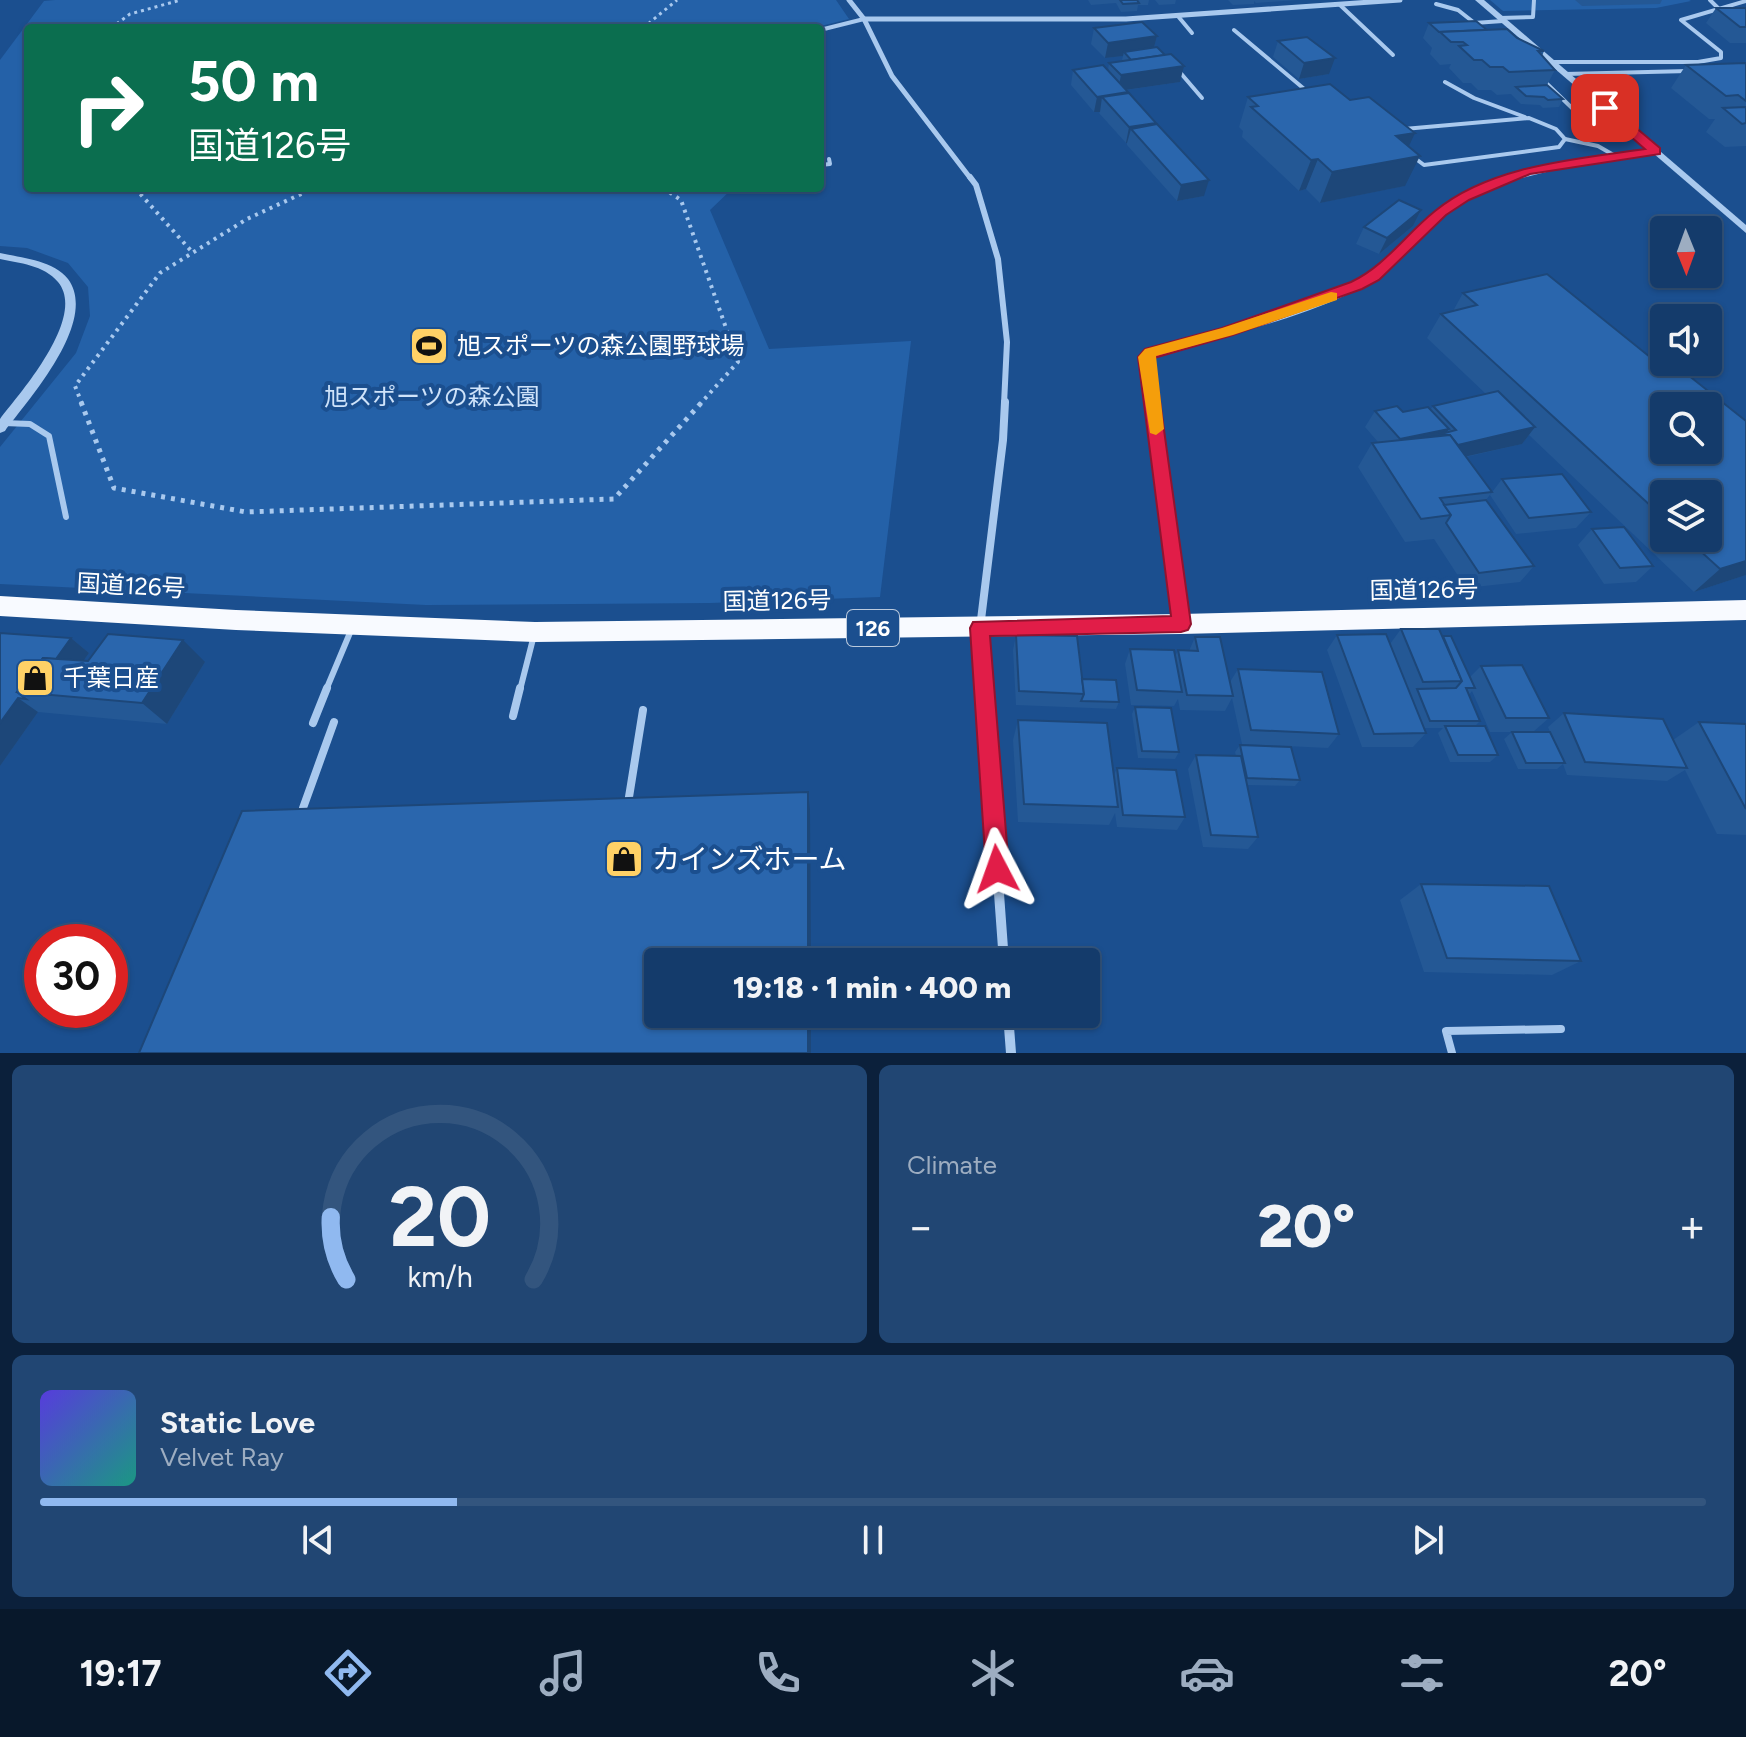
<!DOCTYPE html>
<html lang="en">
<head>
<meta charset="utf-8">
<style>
  :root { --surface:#143b6b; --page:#214673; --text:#f1f3f6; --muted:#9dadc1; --line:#33557e; --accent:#90b9f0 }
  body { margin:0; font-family:Figtree,"Noto Sans JP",sans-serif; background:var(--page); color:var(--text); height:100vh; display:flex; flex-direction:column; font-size:30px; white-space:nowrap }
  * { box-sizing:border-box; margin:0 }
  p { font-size:26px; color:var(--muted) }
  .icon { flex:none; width:44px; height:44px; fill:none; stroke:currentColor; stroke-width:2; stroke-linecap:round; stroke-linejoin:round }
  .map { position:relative; height:1053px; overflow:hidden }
  .details { display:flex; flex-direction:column; gap:12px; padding:12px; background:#0b203b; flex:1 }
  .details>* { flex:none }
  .guide { position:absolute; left:24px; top:24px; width:800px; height:168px; border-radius:8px; box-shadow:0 2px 6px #0004,0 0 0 2px var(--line); background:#0b6e4f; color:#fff; overflow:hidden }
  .needle { width:52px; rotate:179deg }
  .tools { position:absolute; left:1650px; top:216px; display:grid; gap:16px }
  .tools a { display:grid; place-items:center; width:72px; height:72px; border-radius:8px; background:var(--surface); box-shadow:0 2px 6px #0004,0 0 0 2px var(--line); font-size:40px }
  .speed { position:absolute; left:24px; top:924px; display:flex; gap:16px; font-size:40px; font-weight:700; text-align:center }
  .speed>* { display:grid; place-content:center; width:104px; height:104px; border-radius:50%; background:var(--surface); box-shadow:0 2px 6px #0004,0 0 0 2px var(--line); line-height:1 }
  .speed .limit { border:12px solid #d22; background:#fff; color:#111 }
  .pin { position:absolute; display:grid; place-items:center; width:68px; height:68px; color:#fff; margin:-34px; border-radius:16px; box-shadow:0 4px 12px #0006 }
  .me { position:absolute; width:88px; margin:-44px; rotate:356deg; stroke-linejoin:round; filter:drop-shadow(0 0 6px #0008) }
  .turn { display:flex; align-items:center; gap:28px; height:168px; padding:0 32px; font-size:36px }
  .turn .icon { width:104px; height:104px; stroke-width:2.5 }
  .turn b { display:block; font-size:56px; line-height:68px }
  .big { font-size:60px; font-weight:800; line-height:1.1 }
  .details .card { flex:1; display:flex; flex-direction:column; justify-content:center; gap:12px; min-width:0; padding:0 28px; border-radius:12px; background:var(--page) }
  .details .dial { align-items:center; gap:0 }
  .dial svg { height:208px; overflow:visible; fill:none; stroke:var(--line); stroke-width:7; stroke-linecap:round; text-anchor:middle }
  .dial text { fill:var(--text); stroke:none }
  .song { display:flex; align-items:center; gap:24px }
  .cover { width:96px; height:96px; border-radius:12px; background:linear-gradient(135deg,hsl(250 70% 55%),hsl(170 70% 35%)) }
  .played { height:8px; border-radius:4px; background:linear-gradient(90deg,var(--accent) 25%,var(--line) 25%) }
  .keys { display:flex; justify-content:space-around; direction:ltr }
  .heat { display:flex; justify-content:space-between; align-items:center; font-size:44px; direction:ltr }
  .details .tiles { flex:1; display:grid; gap:12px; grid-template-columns:1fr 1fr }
  .card:last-child { grid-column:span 2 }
  .trip { position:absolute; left:644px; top:948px; width:456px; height:80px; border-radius:8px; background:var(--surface); box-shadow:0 2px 6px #0004,0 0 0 2px var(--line); font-weight:800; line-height:80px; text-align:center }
  .tabs { display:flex; height:128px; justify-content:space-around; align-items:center; background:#08182b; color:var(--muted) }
  .tabs .icon { width:56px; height:56px }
  .tabs .on { color:var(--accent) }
  .tabs b { font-size:36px; color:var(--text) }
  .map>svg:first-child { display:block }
  .green { fill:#2461a8 }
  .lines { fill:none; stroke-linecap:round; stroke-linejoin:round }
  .path-far2 { stroke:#a9c9ee; stroke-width:3; stroke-dasharray:3 4; stroke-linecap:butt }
  .path-far1 { stroke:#a9c9ee; stroke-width:4; stroke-dasharray:3 5; stroke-linecap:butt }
  .path { stroke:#a9c9ee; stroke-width:5; stroke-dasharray:4 6; stroke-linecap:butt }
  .service-far2 { stroke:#a9c9ee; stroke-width:4 }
  .service-far1 { stroke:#a9c9ee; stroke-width:6 }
  .service { stroke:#a9c9ee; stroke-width:8 }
  .minor-far3 { stroke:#a9c9ee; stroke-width:5 }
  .minor-far2 { stroke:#a9c9ee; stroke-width:6 }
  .minor-far1 { stroke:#a9c9ee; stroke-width:8 }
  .minor { stroke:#a9c9ee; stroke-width:10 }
  .tertiary { fill:#a9c9ee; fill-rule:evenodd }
  .trunk { fill:#f8faff; fill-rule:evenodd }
  .wall { fill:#245895; fill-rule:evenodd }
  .shaded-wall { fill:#1d4779 }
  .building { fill:#2a66ad; stroke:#1d4779; stroke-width:2; fill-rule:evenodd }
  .route { fill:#e11d48; stroke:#92132f; stroke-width:2 }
  .slow { fill:#f59e0b }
  .labels { text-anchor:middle; stroke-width:8; stroke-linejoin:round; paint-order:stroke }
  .shield { fill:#1b4f8f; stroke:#bbcadd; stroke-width:2 }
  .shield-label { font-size:22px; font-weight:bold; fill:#fff }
  .poi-label { font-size:24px; fill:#fff; stroke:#1b4f8f; text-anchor:start }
  .park-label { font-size:24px; fill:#cfe3fa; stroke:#1b4f8f }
  .street-label { font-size:24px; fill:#fff; stroke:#1b4f8f }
  .near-poi-label { font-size:28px; fill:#fff; stroke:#1b4f8f; text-anchor:start }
</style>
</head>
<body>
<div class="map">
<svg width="1746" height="1053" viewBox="0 0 1746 1053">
  <rect width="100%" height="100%" fill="#1b4f8f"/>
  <g class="green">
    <path d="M55 0H836L849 19 813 28H28V188H733L710 210 769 349 911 341 880 597 710 603 426 605 0 584V447L76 353 90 316 88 287 68 263 27 248 0 246V60L44 1Z"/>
    <path d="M1490 0H1689L1691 1 1656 8 1503 11Z"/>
  </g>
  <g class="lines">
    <g class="path-far2">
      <path d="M111 28 130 14 181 0"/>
      <path d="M643 28 677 0"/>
    </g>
    <g class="path-far1">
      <path d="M135 188 193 253"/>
      <path d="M663 188 681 200 738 362 700 404"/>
      <path d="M82 404 75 386 160 273 247 219 314 188"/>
    </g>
    <path class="path" d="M81 402 114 488 246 512 614 499 702 402"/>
    <g class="service-far2">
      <path d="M1710 0 1719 9"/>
      <path d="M1339 4 1393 55"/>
      <path d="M1436 4 1458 10 1477 25"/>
      <path d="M1177 15 1192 33"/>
      <path d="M1500 18 1533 17 1534 0"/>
      <path d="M1474 23 1503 21"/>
      <path d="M820 30 864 19"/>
      <path d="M1234 30 1309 93"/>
      <path d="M1551 62H1698L1721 58V52L1681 20 1746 1"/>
      <path d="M1178 70 1202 98"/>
      <path d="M1565 74 1689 71"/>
      <path d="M1541 78 1572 108 1625 124"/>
      <path d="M1445 82 1474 98 1525 117"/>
      <path d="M1404 129 1529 118 1556 129 1565 139 1559 147 1424 165 1412 156"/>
      <path d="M1565 139 1598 146 1617 157"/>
      <path d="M820 165 830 164 829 159"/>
    </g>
    <g class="service-far1">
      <path d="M4 423 30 424 49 436 66 517"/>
      <path d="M326 690 352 628"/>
      <path d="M520 690 534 635"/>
    </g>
    <g class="service">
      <path d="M513 716 520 688"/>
      <path d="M313 723 327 688"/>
      <path d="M629 797 643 710"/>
      <path d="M303 808 334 722"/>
      <path d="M1452 1053 1446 1031 1561 1029"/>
    </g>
    <g class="minor-far3">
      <path d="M849 0 864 19 892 76 971 179"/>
      <path d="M864 19H1126L1400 0"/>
      <path d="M1507 179 1572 163 1655 151"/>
    </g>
    <g class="minor-far2">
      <path d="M970 177 976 185 998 259 1007 342 1004 404"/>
      <path d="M1152 404 1146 357 1150 352C1224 332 1304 317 1371 279 1396 264 1412 239 1432 220 1455 198 1484 187 1513 177"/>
    </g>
    <g class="minor-far1">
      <path d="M1152 402 1181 624"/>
      <path d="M984 690 980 628 1003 440 1005 402"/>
    </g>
    <g class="minor">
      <path d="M984 688 1004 962"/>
      <path d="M1008 1014 1011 1053"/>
    </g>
    <g class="tertiary">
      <path d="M1475 0H1484L1746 225V233Z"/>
      <path d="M0 253C22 258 53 260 68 279 99 321 29 399 5 431L0 433V419C21 392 87 317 58 282 44 265 19 263 0 259Z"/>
    </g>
    <path class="trunk" d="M0 596 236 610 535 622 1181 614 1746 600V620L1181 634 535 642 236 630 0 616Z"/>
  </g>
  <g class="wall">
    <path d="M1088 0H1149L1148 5H1138L1137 11 1121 12 1116 3 1091 5Z"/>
    <path d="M1155 0H1176L1175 4 1159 5Z"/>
    <path d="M1228 0H1297L1256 3 1254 1V4L1233 5Z"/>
    <path d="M1575 0H1662L1660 4 1582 6Z"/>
    <path d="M1716 8H1746V43H1730L1706 23Z"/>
    <path d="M1429 23 1487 30 1517 38 1544 51 1542 56 1555 70 1547 85 1563 99 1559 107 1543 108 1540 105 1521 104 1511 94 1497 95 1491 90H1478L1471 83H1463L1449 68 1451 64 1440 65 1430 54 1432 48 1423 38Z"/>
    <path d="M1094 28 1157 36 1154 47 1180 82 1126 90 1128 92V94L1156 124 1204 196 1177 201 1127 145V143H1126L1099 113 1100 112H1094L1071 85 1073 70H1108L1109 63 1123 61 1122 60 1123 56 1105 58 1091 44Z"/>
    <path d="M1278 41 1329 74 1299 79 1273 57Z"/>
    <path d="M1746 63V146L1725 147 1706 132 1715 119H1709L1671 88 1686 65Z"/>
    <path d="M1248 97 1409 147 1405 186 1320 203 1306 189 1299 191 1242 137 1243 131 1239 127Z"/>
    <path d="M1421 210 1413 226 1379 254 1356 244 1364 227Z"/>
    <path d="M1463 293 1671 374 1746 421V575L1694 592 1529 435 1522 444 1466 457 1492 492 1486 500 1534 566 1520 582 1466 588 1434 539 1405 542 1358 467 1372 443 1378 442 1365 427 1375 411 1403 412 1431 409 1433 406 1486 394 1427 338 1441 314 1453 311ZM1664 494 1708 538H1664Z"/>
    <path d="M1502 479 1591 512 1576 528 1516 534 1490 495Z"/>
    <path d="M1592 529 1653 566 1636 582 1604 584 1578 545Z"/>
    <path d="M1401 629 1443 636 1470 677 1481 666 1549 718 1533 732H1550L1548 727 1564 713 1673 740 1699 722 1746 724V835L1717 834 1685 770 1667 781 1567 775 1563 764 1557 769H1518L1504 739 1512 732H1490L1472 691 1469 695 1480 721 1475 726 1498 755 1490 762H1450L1438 733 1443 728H1424L1426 733 1413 747H1362L1327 650 1337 635 1390 644Z"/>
    <path d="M0 633 71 638 89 653 83 661 205 662 167 724 38 712 0 766Z"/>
    <path d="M1016 635 1082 679 1119 702 1116 709 1016 705 1013 650Z"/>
    <path d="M1195 637 1230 682 1238 669 1339 734 1328 748 1242 744 1232 698 1225 711 1180 710 1178 699 1174 706 1131 705 1125 664 1130 649 1175 657 1178 650 1189 651Z"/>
    <path d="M1135 707 1179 752 1175 759 1138 758 1132 714Z"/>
    <path d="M1018 720 1114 775 1117 768 1185 817 1177 830 1117 827 1115 813 1109 825 1018 822 1013 740Z"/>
    <path d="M1240 745 1300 780 1295 786 1247 785 1258 837 1248 849 1203 847 1188 769 1196 755 1236 756 1235 752Z"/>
    <path d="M1421 884 1581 961 1552 975 1424 972 1400 900Z"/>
  </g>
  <g class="shaded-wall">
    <path d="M1157 36 1153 51 1124 52 1123 56 1105 58 1108 43Z"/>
    <path d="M1335 58 1329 74 1299 79 1304 63Z"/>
    <path d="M1184 66 1180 82 1118 91 1121 75Z"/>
    <path d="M1128 92 1125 108 1102 97 1100 112H1094L1097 97Z"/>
    <path d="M1156 123 1153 139 1131 129 1127 143H1126L1129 127Z"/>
    <path d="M1415 133 1403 159 1420 156 1405 186 1320 203 1332 172 1396 136Z"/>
    <path d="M1318 159 1306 189 1299 191 1311 160Z"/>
    <path d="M1209 180 1204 196 1177 201 1181 185Z"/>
    <path d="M1421 210 1413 226 1379 254 1387 238Z"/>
    <path d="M1535 427 1522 444 1441 462 1453 446Z"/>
    <path d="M1449 429 1444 436 1441 434 1433 446 1400 439Z"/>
    <path d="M1746 561V575L1694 592 1720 569Z"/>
    <path d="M71 638 89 653 58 696 30 694Z"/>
    <path d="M183 640 205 662 167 724 142 703Z"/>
    <path d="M18 698 38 712 0 766V723Z"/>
    <path d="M808 792 810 810 811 962H808Z"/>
    <rect x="808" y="1014" width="3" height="39"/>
  </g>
  <g class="building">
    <path d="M1120 0H1137L1139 3 1123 4Z"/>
    <path d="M1716 8H1746V27H1740Z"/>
    <path d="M1476 21 1487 30 1439 32 1429 23Z"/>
    <path d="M1142 22 1157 36 1108 43 1094 28Z"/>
    <path d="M1507 29 1517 38 1544 51H1538L1555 70 1509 72 1503 67H1490L1482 60H1474L1459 46 1467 45 1463 42H1451L1440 32Z"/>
    <path d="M1307 37 1335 58 1304 63 1278 41Z"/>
    <path d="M1157 47 1165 55 1131 60 1124 52Z"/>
    <path d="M1171 54 1184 66 1121 75 1109 63Z"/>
    <path d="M1746 63V101L1738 95 1726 96 1686 65Z"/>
    <path d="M1103 65 1128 92 1097 97 1073 70Z"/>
    <path d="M1330 84 1350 100 1369 97 1415 133 1396 136 1420 156 1332 172 1318 159 1311 160 1251 107 1258 106 1248 97Z"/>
    <path d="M1547 85 1563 99 1548 100 1544 97 1526 96 1516 87Z"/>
    <path d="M1129 93 1156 123 1129 127 1102 97Z"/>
    <path d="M1746 107V123L1742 124 1723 108Z"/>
    <path d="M1157 124 1209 180 1181 185 1131 129Z"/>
    <path d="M1399 200 1421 210 1387 238 1364 227Z"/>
    <path d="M1547 274 1671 374 1683 371 1746 421V561L1720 569 1686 538H1708V494H1664V518L1441 314 1477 305 1463 293ZM1664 406H1708V450H1664Z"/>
    <path d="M1498 391 1535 427 1458 445 1450 435H1443L1441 434 1456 430 1433 406Z"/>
    <path d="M1397 406 1403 412 1428 407 1449 429 1400 439 1375 411Z"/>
    <path d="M1450 435 1492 492 1440 498 1451 515 1421 519 1372 443Z"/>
    <path d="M1562 474 1591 512 1529 518 1502 479Z"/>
    <path d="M1486 500 1534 566 1479 573 1446 523 1451 515 1444 505Z"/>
    <path d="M1624 527 1653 566 1620 568 1592 529Z"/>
    <path d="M1401 629H1439L1462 681 1423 682Z"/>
    <path d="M0 633 71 638 56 659 43 658 17 692 26 699 18 698 0 723Z"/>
    <path d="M108 634 183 640 142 703 17 692 43 658 88 661Z"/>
    <path d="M1386 634 1426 733 1374 734 1337 635Z"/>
    <path d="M1016 635 1077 636 1084 694 1019 691Z"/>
    <path d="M1443 636H1451L1475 688H1466L1480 721H1430L1417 689 1456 688 1462 681Z"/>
    <path d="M1195 637H1220L1233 696 1187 695 1178 650 1198 651Z"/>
    <path d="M1130 649 1174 650 1182 692 1137 690Z"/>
    <path d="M1522 665 1549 718H1506L1481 666Z"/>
    <path d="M1238 669 1322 672 1339 734 1251 730Z"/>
    <path d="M1082 679 1116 680 1119 702 1081 701 1084 694Z"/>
    <path d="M1135 707 1171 708 1179 752 1142 751Z"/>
    <path d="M1564 713 1663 719 1687 768 1585 762Z"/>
    <path d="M1018 720 1107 723 1118 807 1024 804Z"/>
    <path d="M1699 722 1746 724V809Z"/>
    <path d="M1445 726H1485L1498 755H1458Z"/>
    <path d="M1512 732H1550L1565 763H1526Z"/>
    <path d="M1240 745 1291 747 1300 780 1247 778Z"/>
    <path d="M1196 755 1241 756 1258 837 1211 835Z"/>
    <path d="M1117 768 1176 770 1185 817 1123 815Z"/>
    <path d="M808 792V962H658V1014H808V1053H139L242 811Z"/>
    <path d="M1421 884 1549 886 1581 961 1447 958Z"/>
  </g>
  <path class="route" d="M1600 105H1609L1660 148V154L1530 174 1469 200 1446 215 1379 280 1362 289 1233 335 1154 358 1191 624 1188 630 1181 632 990 636 1009 869 1006 878 997 881 989 878 986 869 970 628 973 622 1171 616 1138 357 1145 349 1222 328 1351 282C1385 266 1406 234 1435 211 1491 165 1577 159 1645 149L1600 110Z"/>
  <path class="slow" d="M1331 292 1337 293V300L1233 335 1156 356 1164 429 1156 435 1150 433 1138 357 1145 349 1222 328Z"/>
  <defs>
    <symbol id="stadium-square" viewBox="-11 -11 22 22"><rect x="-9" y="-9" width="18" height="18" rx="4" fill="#ffd166" stroke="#1b4f8f"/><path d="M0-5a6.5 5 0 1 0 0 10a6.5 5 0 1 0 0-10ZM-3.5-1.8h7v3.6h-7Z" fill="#111"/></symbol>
    <symbol id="shop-square" viewBox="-11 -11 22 22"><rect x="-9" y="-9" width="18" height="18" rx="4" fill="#ffd166" stroke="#1b4f8f"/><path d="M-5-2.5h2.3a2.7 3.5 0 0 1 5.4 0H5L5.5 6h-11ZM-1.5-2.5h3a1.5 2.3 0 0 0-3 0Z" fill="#111"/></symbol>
  </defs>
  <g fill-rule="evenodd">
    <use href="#stadium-square" x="407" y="324" width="44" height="44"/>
    <use href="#shop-square" x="13" y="656" width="44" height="44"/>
    <use href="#shop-square" x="602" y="837" width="44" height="44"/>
  </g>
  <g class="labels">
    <rect class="shield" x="847" y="610" width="52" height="36" rx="6"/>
    <g class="shield-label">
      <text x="873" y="636">126</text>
    </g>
    <g class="poi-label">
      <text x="457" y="354">旭スポーツの森公園野球場</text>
      <text x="63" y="686">千葉日産</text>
    </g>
    <g class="park-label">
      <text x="432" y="405">旭スポーツの森公園</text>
    </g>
    <g class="street-label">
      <text transform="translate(131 586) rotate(3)" y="8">国道126号</text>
      <text transform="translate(1424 590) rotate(-1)" y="8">国道126号</text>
      <text transform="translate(777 601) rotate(-1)" y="8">国道126号</text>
    </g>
    <g class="near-poi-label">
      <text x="652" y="869">カインズホーム</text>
    </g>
  </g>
</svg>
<div class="tools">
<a><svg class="needle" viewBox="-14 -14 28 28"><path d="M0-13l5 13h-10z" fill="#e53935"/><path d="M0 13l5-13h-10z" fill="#9dadc1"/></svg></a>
<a><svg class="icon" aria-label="sound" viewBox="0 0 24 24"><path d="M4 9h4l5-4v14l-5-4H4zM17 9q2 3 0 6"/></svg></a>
<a><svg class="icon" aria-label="search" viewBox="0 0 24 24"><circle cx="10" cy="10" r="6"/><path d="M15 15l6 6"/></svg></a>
<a><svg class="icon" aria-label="layers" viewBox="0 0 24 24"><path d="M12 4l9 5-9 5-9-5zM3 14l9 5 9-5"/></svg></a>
</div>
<div class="speed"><div class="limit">30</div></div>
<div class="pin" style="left:1605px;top:108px;background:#d93025"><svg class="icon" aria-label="arrive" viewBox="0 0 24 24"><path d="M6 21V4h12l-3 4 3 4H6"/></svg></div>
<svg class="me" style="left:997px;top:869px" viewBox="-20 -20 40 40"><path d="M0-17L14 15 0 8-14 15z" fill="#e11d48" stroke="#fff" stroke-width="4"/></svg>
<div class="trip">19:18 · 1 min · 400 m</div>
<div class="guide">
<div class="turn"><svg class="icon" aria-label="right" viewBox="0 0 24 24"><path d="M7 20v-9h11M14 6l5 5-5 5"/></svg><div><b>50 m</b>国道126号</div></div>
</div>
</div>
<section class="details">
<div class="tiles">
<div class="card dial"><svg viewBox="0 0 100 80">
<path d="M14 69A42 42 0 1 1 86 69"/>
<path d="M14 69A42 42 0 0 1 8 45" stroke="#90b9f0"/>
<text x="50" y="56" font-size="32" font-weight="700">20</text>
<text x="50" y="72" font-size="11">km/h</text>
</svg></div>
<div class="card"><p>Climate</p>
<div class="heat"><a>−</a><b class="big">20°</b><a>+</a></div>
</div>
<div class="card">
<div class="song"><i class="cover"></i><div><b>Static Love</b><p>Velvet Ray</p></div></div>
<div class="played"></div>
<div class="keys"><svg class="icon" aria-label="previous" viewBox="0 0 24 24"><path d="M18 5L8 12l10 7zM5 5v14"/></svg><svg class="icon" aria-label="pause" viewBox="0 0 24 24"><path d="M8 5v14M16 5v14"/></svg><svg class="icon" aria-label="next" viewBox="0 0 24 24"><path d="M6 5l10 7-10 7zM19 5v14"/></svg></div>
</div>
</div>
</section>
<nav class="tabs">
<b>19:17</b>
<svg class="icon on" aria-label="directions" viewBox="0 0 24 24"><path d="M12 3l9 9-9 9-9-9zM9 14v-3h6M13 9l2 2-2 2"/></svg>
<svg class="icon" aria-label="music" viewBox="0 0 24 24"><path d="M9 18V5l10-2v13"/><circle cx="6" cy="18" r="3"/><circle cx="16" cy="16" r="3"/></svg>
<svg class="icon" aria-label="phone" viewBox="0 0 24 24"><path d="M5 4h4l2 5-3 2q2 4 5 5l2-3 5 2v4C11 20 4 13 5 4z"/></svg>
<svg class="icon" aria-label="climate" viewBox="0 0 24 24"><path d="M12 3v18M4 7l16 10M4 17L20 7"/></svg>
<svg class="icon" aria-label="car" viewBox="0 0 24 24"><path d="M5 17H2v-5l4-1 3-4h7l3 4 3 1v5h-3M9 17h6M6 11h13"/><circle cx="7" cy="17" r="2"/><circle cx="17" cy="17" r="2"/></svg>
<svg class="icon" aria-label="filters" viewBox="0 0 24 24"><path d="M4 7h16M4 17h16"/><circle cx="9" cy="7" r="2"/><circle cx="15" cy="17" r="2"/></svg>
<b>20°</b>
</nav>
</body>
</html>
